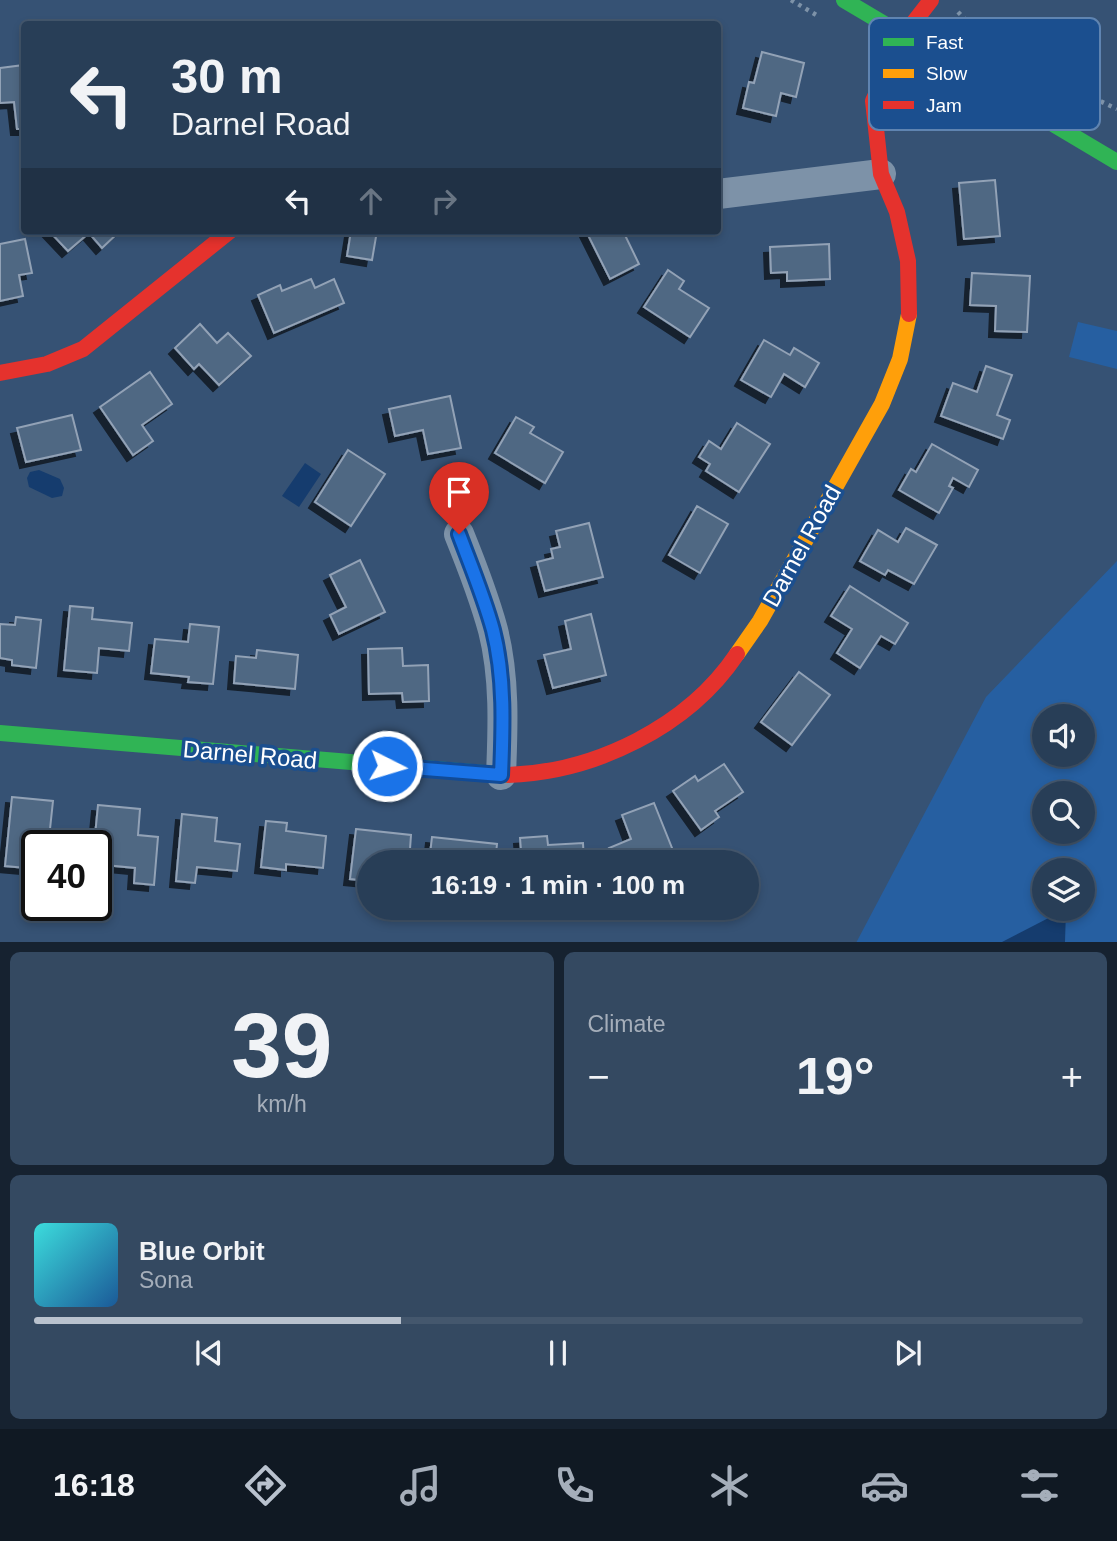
<!DOCTYPE html>
<html lang="en">
<head>
<meta charset="utf-8">
<style>
  :root { --surface:#283e57; --page:#344961; --text:#f1f3f6; --muted:#a5aeba; --line:#44576d; --accent:#b9c2ce }
  body { margin:0; font-family:Helvetica,sans-serif; background:var(--page); color:var(--text); height:100vh; display:flex; flex-direction:column; font-size:26px; white-space:nowrap }
  * { box-sizing:border-box; margin:0 }
  p { font-size:23px; color:var(--muted) }
  .icon { flex:none; width:38px; height:38px; fill:none; stroke:currentColor; stroke-width:2; stroke-linecap:round; stroke-linejoin:round }
  .map { position:relative; height:942px; overflow:hidden }
  .panel { display:flex; flex-direction:column; gap:10px; padding:10px; background:#162230; flex:1 }
  .panel>* { flex:none }
  .top-card { position:absolute; left:21px; top:21px; width:700px; height:214px; border-radius:7px; box-shadow:0 4px 10px #0003,0 0 0 2px var(--line); background:#283e57; color:var(--text); overflow:hidden }
  .tools { position:absolute; left:1032px; top:704px; display:grid; gap:14px }
  .tools a { display:grid; place-items:center; width:63px; height:63px; border-radius:50%; background:var(--surface); box-shadow:0 4px 10px #0003,0 0 0 2px var(--line); font-size:35px }
  .speed { position:absolute; left:21px; top:830px; display:flex; gap:14px; font-size:35px; font-weight:700; text-align:center }
  .speed>* { display:grid; place-content:center; width:91px; height:91px; border-radius:50%; background:var(--surface); box-shadow:0 4px 10px #0003,0 0 0 2px var(--line); line-height:1 }
  .speed .limit { border:4px solid #111; border-radius:10px; background:#fff; color:#111 }
  .pin { position:absolute; display:grid; place-items:center; width:60px; height:60px; color:#fff; margin:-72px -30px; border-radius:50% 50% 50% 0; rotate:-45deg; box-shadow:0 0 7px #0007 }
  .pin .icon { rotate:45deg }
  .me { position:absolute; width:77px; margin:-38px; rotate:95deg; stroke-linejoin:round; filter:drop-shadow(0 0 5px #0008) }
  .turn { display:flex; align-items:center; gap:24px; height:147px; padding:0 35px; font-size:32px }
  .turn .icon { width:91px; height:91px; stroke-width:2.5 }
  .turn b { display:block; font-size:49px; line-height:60px }
  .lanes { display:flex; align-items:center; height:66px; padding:0 35px; background:#0003; justify-content:center; gap:35px; direction:ltr }
  .lanes .off { opacity:.35 }
  .big { font-size:52px; font-weight:800; line-height:1.1 }
  .panel .card { flex:1; display:flex; flex-direction:column; justify-content:center; gap:10px; min-width:0; padding:0 24px; border-radius:10px; background:var(--page) }
  .panel .dial { align-items:center; gap:0 }
  .dial b { font-size:91px; line-height:1 }
  .song { display:flex; align-items:center; gap:21px }
  .cover { width:84px; height:84px; border-radius:10px; background:linear-gradient(135deg,hsl(180 70% 55%),hsl(210 70% 35%)) }
  .played { height:7px; border-radius:4px; background:linear-gradient(90deg,var(--accent) 35%,var(--line) 35%) }
  .keys { display:flex; justify-content:space-around; direction:ltr }
  .heat { display:flex; justify-content:space-between; align-items:center; font-size:38px; direction:ltr }
  .panel .tiles { flex:1; display:grid; gap:10px; grid-template-columns:1fr 1fr }
  .card:last-child { grid-column:span 2 }
  .trip { position:absolute; left:357px; top:850px; width:402px; height:70px; border-radius:35px; background:var(--surface); box-shadow:0 4px 10px #0003,0 0 0 2px var(--line); font-weight:800; line-height:70px; text-align:center }
  .tabs { display:flex; height:112px; justify-content:space-around; align-items:center; background:#101923; color:var(--muted) }
  .tabs .icon { width:49px; height:49px }
  .tabs .current { color:var(--accent) }
  .tabs b { font-size:32px; color:var(--text) }
  .map>svg:first-child { display:block }
  .green { fill:#265fa1; fill-rule:evenodd }
  .water { fill:#153c6e }
  .building { fill:#506783; stroke:#92a2b6; stroke-width:2; filter:url(#shadow) }
  .lines { fill:none; stroke-linecap:round; stroke-linejoin:round }
  .path { stroke:#7d92a8; stroke-width:4.5; stroke-dasharray:3.5 5; stroke-linecap:butt }
  .street { stroke:#7d92a8; stroke-width:30 }
  .fast { stroke:#30b455; stroke-width:16 }
  .slow { stroke:#ff9f0a; stroke-width:16 }
  .jam { stroke:#e5322d; stroke-width:16 }
  .route-casing { stroke:#114b97; stroke-width:18 }
  .route { stroke:#1a73e8; stroke-width:12 }
  .labels { text-anchor:middle; stroke-width:7; stroke-linejoin:round; paint-order:stroke }
  .street-label { font-size:24px; fill:#fff; stroke:#1b4f8f }
  .key { fill:#1b4f8f; stroke:#5f84b1; stroke-width:2 }
  .key-label { font-size:19px; fill:#fff }
</style>
</head>
<body>
<div class="map">
<svg width="1117" height="943" viewBox="0 0 1117 943">
  <defs>
    <filter id="shadow"><feDropShadow dx="-6" dy="6" stdDeviation="0" flood-color="#0009"/></filter>
  </defs>
  <rect width="100%" height="100%" fill="#365274"/>
  <g class="green">
    <path d="M1078 322 1117 331V369L1069 357Z"/>
    <path d="M1117 561V942L856 943 986 697ZM1045 716H1083V754H1045ZM1045 793H1083V831H1045ZM1045 870H1083V908H1045Z"/>
  </g>
  <g class="water">
    <path d="M305 463 321 474 299 507 282 496Z"/>
    <path d="M39 470 60 479 64 488 62 496 52 498 29 487 27 478 30 472Z"/>
    <path d="M1066 909 1065 942H1002Z"/>
  </g>
  <g class="building">
    <path d="M762 52 804 63 796 97 781 93 776 116 743 108 749 82 754 83Z"/>
    <path d="M24 65V129H17L14 102 0 103V68Z"/>
    <path d="M995 180 1000 236 964 239 959 183Z"/>
    <path d="M49 231H120L102 248 89 233 68 251Z"/>
    <path d="M351 231H377L372 260 347 256Z"/>
    <path d="M586 231H623L639 264 610 279Z"/>
    <path d="M25 239 32 273 19 275 23 296 0 301V244Z"/>
    <path d="M829 244 830 279 787 281V272L771 273 770 247Z"/>
    <path d="M668 270 684 281 679 289 709 308 690 337 644 307Z"/>
    <path d="M972 273 1030 276 1027 332 995 331 996 306 970 305Z"/>
    <path d="M311 279 315 288 334 279 344 303 274 333 258 295 280 285 282 291Z"/>
    <path d="M200 324 217 343 228 333 251 356 219 385 199 364 194 369 175 348Z"/>
    <path d="M764 340 790 355 794 348 819 363 805 387 784 374 771 397 741 380Z"/>
    <path d="M986 366 1012 375 997 415 1010 420 1003 439 941 416 953 383 977 392Z"/>
    <path d="M150 372 172 404 142 425 153 441 133 455 100 407Z"/>
    <path d="M450 396 461 448 428 454 423 430 395 436 389 409Z"/>
    <path d="M72 415 81 450 26 462 17 428Z"/>
    <path d="M516 417 534 427 530 433 563 452 545 483 495 453Z"/>
    <path d="M737 423 770 444 739 492 706 471 710 464 699 457 709 441 721 449Z"/>
    <path d="M932 444 978 470 969 487 953 478 949 486 953 488 939 513 899 490 911 469 916 472Z"/>
    <path d="M348 450 385 474 351 526 315 502Z"/>
    <path d="M697 506 728 524 700 573 669 555Z"/>
    <path d="M589 523 603 577 545 591 537 562 553 558 551 549 560 547 556 531Z"/>
    <path d="M906 528 937 545 914 584 888 570 885 575 860 561 878 530 898 542Z"/>
    <path d="M360 560 385 612 339 634 330 615 346 607 330 575Z"/>
    <path d="M850 586 908 623 895 644 881 636 860 668 837 653 852 629 831 616Z"/>
    <path d="M70 606 93 608 92 619 132 623 129 651 99 648 97 673 64 670Z"/>
    <path d="M591 614 606 675 553 688 544 655 571 649 565 621Z"/>
    <path d="M16 617 41 620 36 668 12 665V660L0 658V624L15 625Z"/>
    <path d="M190 624 219 627 213 684 188 682 189 677 151 673 155 639 188 642Z"/>
    <path d="M402 648 403 666 428 665 429 701 403 702 402 693 369 694 368 649Z"/>
    <path d="M257 650 298 655 295 689 234 683 236 656 256 658Z"/>
    <path d="M799 672 830 695 792 745 761 722Z"/>
    <path d="M724 764 743 792 715 811 719 817 701 830 673 791 695 776 698 781Z"/>
    <path d="M12 797 53 801 50 829 71 830 70 845H37V869L5 866Z"/>
    <path d="M654 803 678 863H658L656 859 646 863H615L609 848 631 839 622 815Z"/>
    <path d="M98 805 140 809 138 835 158 837 154 885 134 883 135 868 105 865 107 838 95 836Z"/>
    <path d="M182 814 217 818 215 841 240 844 237 871 197 867 195 883 176 881Z"/>
    <path d="M266 821 287 823 286 831 326 836 323 868 286 864V870L261 867Z"/>
    <path d="M356 829 411 835 409 863H369V881L350 879Z"/>
    <path d="M547 836 548 845 583 843 584 863H522L520 838Z"/>
    <path d="M432 837 497 844 495 863H429Z"/>
  </g>
  <g class="lines">
    <g class="path">
      <path d="M791 0 818 16"/>
      <path d="M958 12 989 43 1053 79 1117 109"/>
    </g>
    <g class="street">
      <path d="M718 194 881 174"/>
      <path d="M459 534C472 566 484 597 493 630 505 677 503 728 501 775"/>
    </g>
    <g class="fast">
      <path d="M844 0 1117 162"/>
      <path d="M0 733 508 775"/>
    </g>
    <path class="slow" d="M737 654 760 621 882 404 900 359 909 314"/>
    <g class="jam">
      <path d="M909 314 908 261 897 212 881 174 873 101 904 35 931 0"/>
      <path d="M0 373 47 364 83 349 230 231"/>
      <path d="M508 775C595 772 688 727 737 654"/>
    </g>
  </g>
  <g class="lines">
    <defs>
      <path id="route" d="M387 766 501 775C503 728 505 677 493 630 484 597 471 566 459 534"/>
    </defs>
    <use href="#route" class="route-casing"/>
    <use href="#route" class="route"/>
  </g>
  <g class="labels">
    <g class="street-label">
      <text transform="translate(802 546) rotate(-61)" y="8">Darnel Road</text>
      <text transform="translate(250 755) rotate(5)" y="8">Darnel Road</text>
    </g>
  </g>
  <rect x="869" y="18" width="231" height="112" rx="10" class="key"/>
  <rect x="883" y="38" width="31" height="8" fill="#30b455"/>
  <rect x="883" y="69" width="31" height="9" fill="#ff9f0a"/>
  <rect x="883" y="101" width="31" height="8" fill="#e5322d"/>
  <g class="key-label">
    <text x="926" y="49">Fast</text>
    <text x="926" y="80">Slow</text>
    <text x="926" y="112">Jam</text>
  </g>
</svg>
<div class="tools">
<a><svg class="icon" aria-label="sound" viewBox="0 0 24 24"><path d="M4 9h4l5-4v14l-5-4H4zM17 9q2 3 0 6"/></svg></a>
<a><svg class="icon" aria-label="search" viewBox="0 0 24 24"><circle cx="10" cy="10" r="6"/><path d="M15 15l6 6"/></svg></a>
<a><svg class="icon" aria-label="layers" viewBox="0 0 24 24"><path d="M12 4l9 5-9 5-9-5zM3 14l9 5 9-5"/></svg></a>
</div>
<div class="speed"><div class="limit">40</div></div>
<div class="pin" style="left:459px;top:534px;background:#d93025"><svg class="icon" aria-label="arrive" viewBox="0 0 24 24"><path d="M6 21V4h12l-3 4 3 4H6"/></svg></div>
<svg class="me" style="left:387px;top:766px" viewBox="-20 -20 40 40"><circle r="17" fill="#1a73e8" stroke="#fff" stroke-width="3"/><path d="M0-11L8 9 0 5-8 9z" fill="#fff"/></svg>
<div class="trip">16:19 · 1 min · 100 m</div>
<div class="top-card">
<div class="turn"><svg class="icon" aria-label="left" viewBox="0 0 24 24"><path d="M17 20v-9H6M10 6l-5 5 5 5"/></svg><div><b>30 m</b>Darnel Road</div></div>
<div class="lanes"><svg class="icon" aria-label="left" viewBox="0 0 24 24"><path d="M17 20v-9H6M10 6l-5 5 5 5"/></svg><svg class="icon off" aria-label="ahead" viewBox="0 0 24 24"><path d="M12 20V5M6 11l6-6 6 6"/></svg><svg class="icon off" aria-label="right" viewBox="0 0 24 24"><path d="M7 20v-9h11M14 6l5 5-5 5"/></svg></div>
</div>
</div>
<section class="panel">
<div class="tiles">
<div class="card dial"><b>39</b><p>km/h</p></div>
<div class="card"><p>Climate</p>
<div class="heat"><a>−</a><b class="big">19°</b><a>+</a></div>
</div>
<div class="card">
<div class="song"><i class="cover"></i><div><b>Blue Orbit</b><p>Sona</p></div></div>
<div class="played"></div>
<div class="keys"><svg class="icon" aria-label="previous" viewBox="0 0 24 24"><path d="M18 5L8 12l10 7zM5 5v14"/></svg><svg class="icon" aria-label="pause" viewBox="0 0 24 24"><path d="M8 5v14M16 5v14"/></svg><svg class="icon" aria-label="next" viewBox="0 0 24 24"><path d="M6 5l10 7-10 7zM19 5v14"/></svg></div>
</div>
</div>
</section>
<nav class="tabs">
<b>16:18</b>
<svg class="icon current" aria-label="directions" viewBox="0 0 24 24"><path d="M12 3l9 9-9 9-9-9zM9 14v-3h6M13 9l2 2-2 2"/></svg>
<svg class="icon" aria-label="music" viewBox="0 0 24 24"><path d="M9 18V5l10-2v13"/><circle cx="6" cy="18" r="3"/><circle cx="16" cy="16" r="3"/></svg>
<svg class="icon" aria-label="phone" viewBox="0 0 24 24"><path d="M5 4h4l2 5-3 2q2 4 5 5l2-3 5 2v4C11 20 4 13 5 4z"/></svg>
<svg class="icon" aria-label="climate" viewBox="0 0 24 24"><path d="M12 3v18M4 7l16 10M4 17L20 7"/></svg>
<svg class="icon" aria-label="car" viewBox="0 0 24 24"><path d="M5 17H2v-5l4-1 3-4h7l3 4 3 1v5h-3M9 17h6M6 11h13"/><circle cx="7" cy="17" r="2"/><circle cx="17" cy="17" r="2"/></svg>
<svg class="icon" aria-label="filters" viewBox="0 0 24 24"><path d="M4 7h16M4 17h16"/><circle cx="9" cy="7" r="2"/><circle cx="15" cy="17" r="2"/></svg>
</nav>
</body>
</html>
